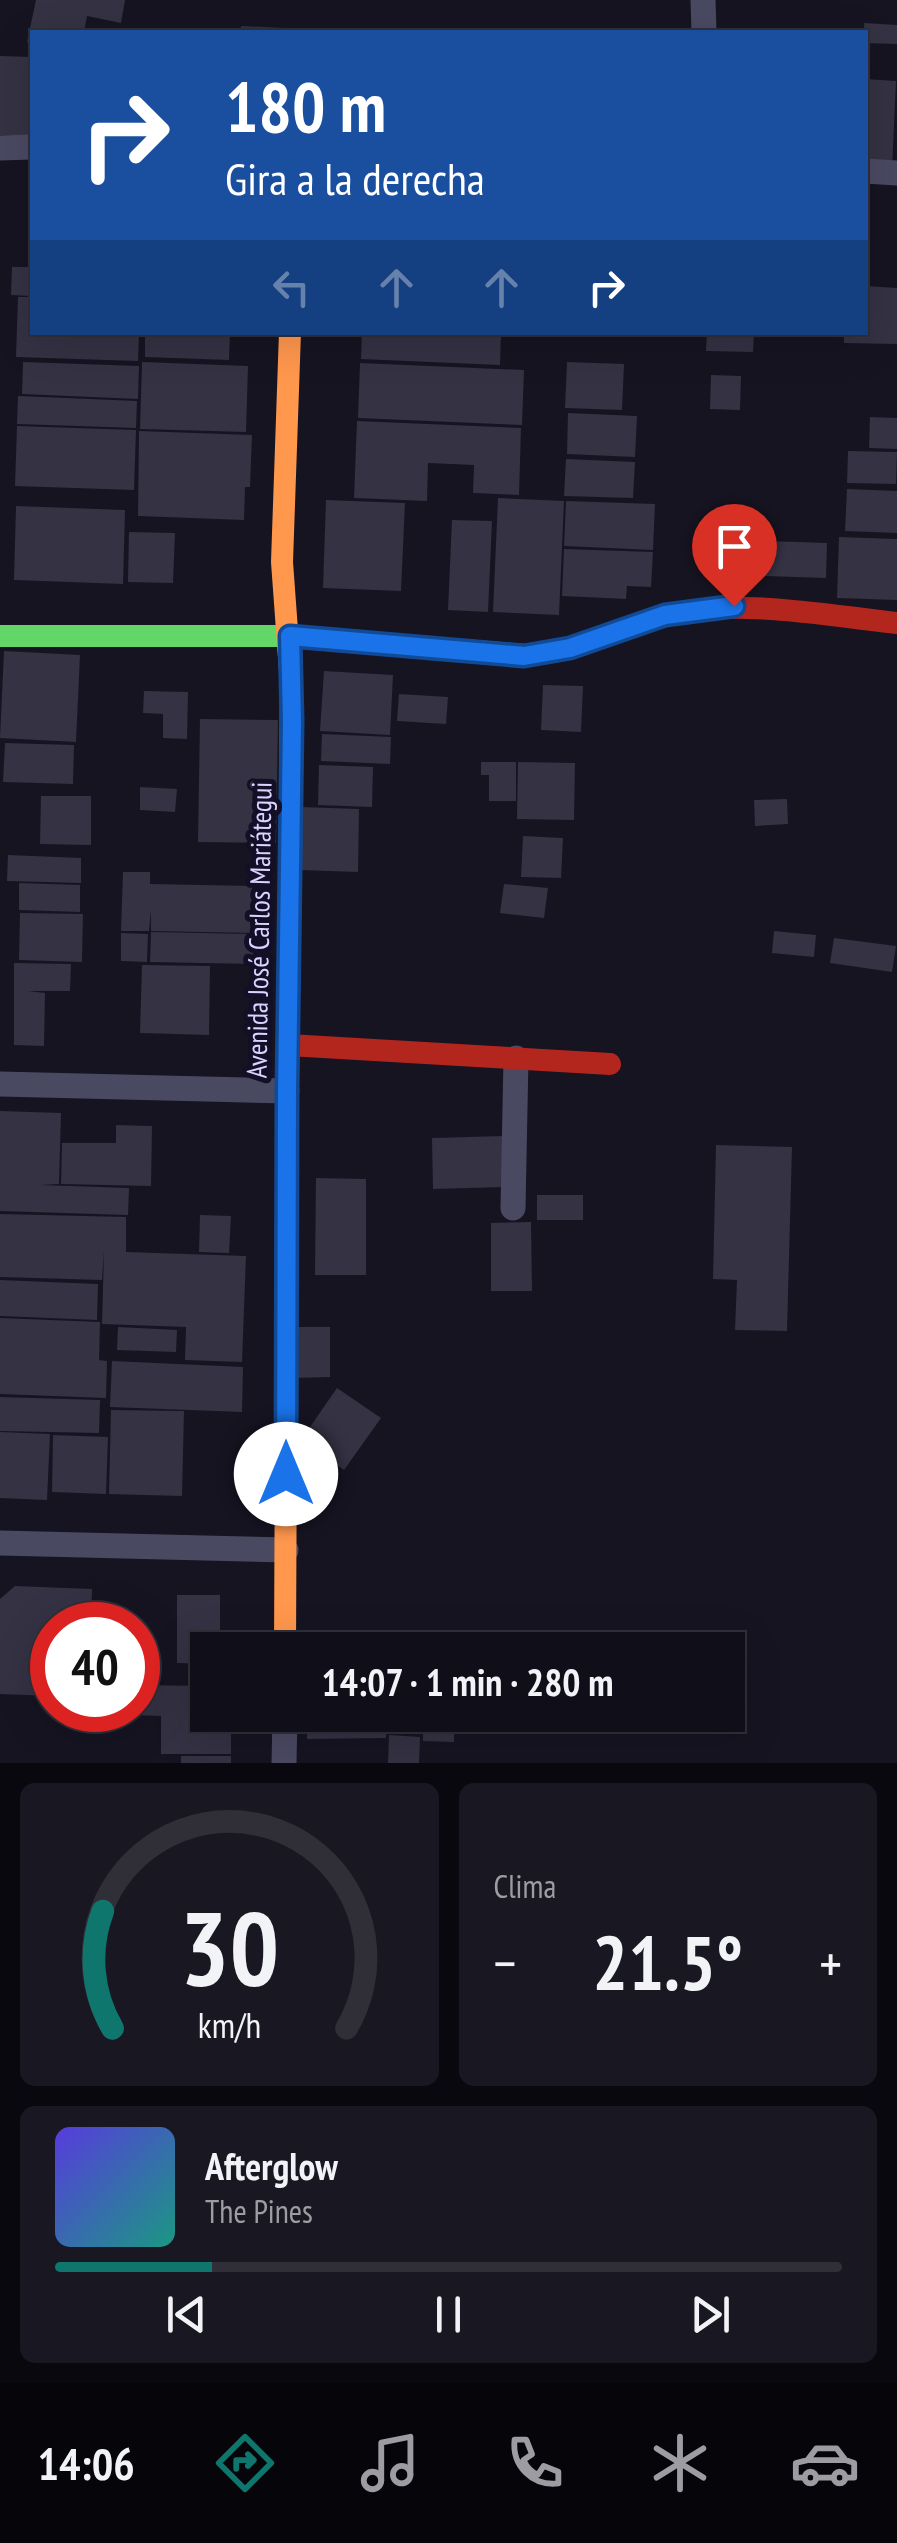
<!DOCTYPE html>
<html lang="es">
<head>
<meta charset="utf-8">
<style>
  :root { --surface:#100f19; --page:#191822; --text:#f1f3f6; --muted:#9c9ca2; --line:#302f38; --accent:#0f766e }
  body { margin:0; font-family:"PT Sans Narrow",sans-serif; background:var(--page); color:var(--text); height:100vh; display:flex; flex-direction:column; font-size:38px; white-space:nowrap }
  * { box-sizing:border-box; margin:0 }
  p { font-size:32px; color:var(--muted) }
  .icon { flex:none; width:55px; height:55px; fill:none; stroke:currentColor; stroke-width:2; stroke-linecap:round; stroke-linejoin:round }
  .map { position:relative; height:1763px; overflow:hidden }
  .sheet { display:flex; flex-direction:column; gap:20px; padding:20px; background:#09080e; flex:1 }
  .sheet>* { flex:none }
  .top-card { position:absolute; left:30px; top:30px; width:838px; height:305px; border-radius:0px; box-shadow:0 10px 40px #0002,0 0 0 2px var(--line); background:#1a4fa0; color:#fff; overflow:hidden }
  .speed { position:absolute; left:30px; top:1602px; display:flex; gap:20px; font-size:50px; font-weight:700; text-align:center }
  .speed>* { display:grid; place-content:center; width:130px; height:130px; border-radius:50%; background:var(--surface); box-shadow:0 10px 40px #0002,0 0 0 2px var(--line); line-height:1 }
  .speed .limit { border:15px solid #d22; background:#fff; color:#111 }
  .pin { position:absolute; display:grid; place-items:center; width:85px; height:85px; color:#fff; margin:-102px -42px; border-radius:50% 50% 50% 0; rotate:-45deg; box-shadow:0 0 10px #0007 }
  .pin .icon { rotate:45deg }
  .me { position:absolute; width:110px; margin:-55px; rotate:0deg; stroke-linejoin:round; filter:drop-shadow(0 0 8px #0008) }
  .turn { display:flex; align-items:center; gap:35px; height:210px; padding:0 30px; font-size:45px }
  .turn .icon { width:130px; height:130px; stroke-width:2.5 }
  .turn b { display:block; font-size:70px; line-height:85px }
  .lanes { display:flex; align-items:center; height:95px; padding:0 30px; background:#0003; justify-content:center; gap:50px; direction:ltr }
  .lanes .off { opacity:.35 }
  .big { font-size:75px; font-weight:700; line-height:1.1 }
  .sheet .widget { flex:1; display:flex; flex-direction:column; justify-content:center; gap:15px; min-width:0; padding:0 35px; border-radius:15px; background:var(--page) }
  .sheet .dial { align-items:center; gap:0 }
  .dial svg { height:260px; overflow:visible; fill:none; stroke:var(--line); stroke-width:7; stroke-linecap:round; text-anchor:middle }
  .dial text { fill:var(--text); stroke:none }
  .song { display:flex; align-items:center; gap:30px }
  .cover { width:120px; height:120px; border-radius:15px; background:linear-gradient(135deg,hsl(250 70% 55%),hsl(170 70% 35%)) }
  .played { height:10px; border-radius:5px; background:linear-gradient(90deg,var(--accent) 20%,var(--line) 20%) }
  .keys { display:flex; justify-content:space-around; direction:ltr }
  .heat { display:flex; justify-content:space-between; align-items:center; font-size:55px; direction:ltr }
  .sheet .tiles { flex:1; display:grid; gap:20px; grid-template-columns:1fr 1fr }
  .widget:last-child { grid-column:span 2 }
  .trip { position:absolute; left:190px; top:1632px; width:555px; height:100px; border-radius:0px; background:var(--surface); box-shadow:0 10px 40px #0002,0 0 0 2px var(--line); font-weight:700; line-height:100px; text-align:center }
  .dock { display:flex; height:160px; justify-content:space-around; align-items:center; background:#06060a; color:var(--muted) }
  .dock .icon { width:70px; height:70px }
  .dock .on { color:var(--accent) }
  .dock b { font-size:45px; color:var(--text) }
  .map>svg:first-child { display:block }
  .building { fill:#343243 }
  .lines { fill:none; stroke-linecap:round; stroke-linejoin:round }
  .street { stroke:#4a4962; stroke-width:25 }
  .fast { stroke:#63d668; stroke-width:22 }
  .slow { stroke:#ff974d; stroke-width:22 }
  .jam { stroke:#b3261e; stroke-width:22 }
  .route-casing { stroke:#114b97; stroke-width:25 }
  .route { stroke:#1a73e8; stroke-width:18 }
  .labels { text-anchor:middle; stroke-width:10; stroke-linejoin:round; paint-order:stroke }
  .street-label { font-size:28px; fill:#d9d4ff; stroke:#130f26 }
</style>
</head>
<body>
<div class="map">
<svg width="897" height="1763" viewBox="0 0 897 1763">
  <rect width="100%" height="100%" fill="#161421"/>
  <g class="building">
    <path d="M36 0H125L121 23 87 16 84 32H32V43L27 42Z"/>
    <path d="M864 23 897 25V44L865 43Z"/>
    <path d="M241 26 285 28V32H241Z"/>
    <path d="M0 56 32 57 29 136 0 135Z"/>
    <path d="M865 79 896 81 892 169 865 167Z"/>
    <path d="M12 267H32V296L11 295Z"/>
    <path d="M865 286 897 288V344L844 343V332H865Z"/>
    <path d="M18 297H32V332H139L138 361 16 357Z"/>
    <path d="M145 332H230L229 360 145 357Z"/>
    <path d="M362 332H501L500 365 361 359Z"/>
    <path d="M707 332H754L753 352 706 351Z"/>
    <path d="M23 362 139 366 138 399 22 394Z"/>
    <path d="M142 362 248 366 246 432 140 429Z"/>
    <path d="M567 362 624 364 622 410 565 408Z"/>
    <path d="M360 363 524 370 522 425 358 418Z"/>
    <path d="M711 375 741 376 740 410 710 409Z"/>
    <path d="M18 396 137 401 136 428 17 424Z"/>
    <path d="M568 413 637 416 635 457 567 454Z"/>
    <path d="M870 417 897 418V449L869 448Z"/>
    <path d="M357 421 521 428 519 495 473 493 474 465 428 463 427 501 354 498Z"/>
    <path d="M17 426 136 430 134 490 15 486Z"/>
    <path d="M139 431 252 435 250 487H245L244 520 138 516Z"/>
    <path d="M848 451 897 452 896 484 847 483Z"/>
    <path d="M566 459 635 462 633 498 564 496Z"/>
    <path d="M847 489 897 491V533L845 531Z"/>
    <path d="M498 498 564 501 559 615 493 612Z"/>
    <path d="M326 500 405 503 401 591 323 588Z"/>
    <path d="M566 501 655 504 653 550 564 546Z"/>
    <path d="M16 506 125 510 123 584 14 580Z"/>
    <path d="M452 520 492 521 488 612 448 610Z"/>
    <path d="M702 528 754 530 753 569 700 568Z"/>
    <path d="M129 532 175 533 173 583 128 582Z"/>
    <path d="M839 537 897 539V600L837 598Z"/>
    <path d="M767 541 827 543 826 578 765 576Z"/>
    <path d="M564 549 653 552 651 587 627 586 626 599 562 596Z"/>
    <path d="M4 651 80 655 76 742 0 738Z"/>
    <path d="M324 671 393 675 390 735 320 731Z"/>
    <path d="M543 685 583 686 581 732 541 730Z"/>
    <path d="M144 691 188 692 187 739 163 738V714L143 713Z"/>
    <path d="M399 694 448 697 446 724 397 721Z"/>
    <path d="M200 719 278 720 276 843 198 842Z"/>
    <path d="M322 734 391 737 390 764 321 761Z"/>
    <path d="M5 743 74 745 73 784 3 782Z"/>
    <path d="M481 762H516V801H489V775H481Z"/>
    <path d="M518 762 575 763 574 820 517 819Z"/>
    <path d="M319 765 373 767 372 807 318 805Z"/>
    <path d="M140 787 177 789 175 812 140 810Z"/>
    <path d="M41 796H91V845L40 844Z"/>
    <path d="M787 799 788 824 755 826 754 800Z"/>
    <path d="M301 807 359 809 358 872 299 870Z"/>
    <path d="M523 836 563 838 561 878 521 877Z"/>
    <path d="M8 855 81 858V883L7 881Z"/>
    <path d="M123 872H150V884L255 886 254 933 151 931V910L149 931H121Z"/>
    <path d="M19 883 80 885V912L19 910Z"/>
    <path d="M504 884 548 888 544 918 500 913Z"/>
    <path d="M20 913 83 914 82 962 19 960Z"/>
    <path d="M774 931 816 935 814 957 772 953Z"/>
    <path d="M151 932 254 934V964L150 962Z"/>
    <path d="M121 933 148 934 147 962 121 961Z"/>
    <path d="M834 938 896 946 892 972 830 963Z"/>
    <path d="M14 963 71 964 70 991H28L45 993 44 1046 14 1045Z"/>
    <path d="M142 965 210 966 209 1035 140 1033Z"/>
    <path d="M0 1111 61 1113 59 1184 41 1185 129 1188 128 1215 0 1211Z"/>
    <path d="M116 1125 152 1126 151 1186 61 1184 62 1143H116Z"/>
    <path d="M503 1136 504 1187 433 1189 432 1138Z"/>
    <path d="M716 1145 792 1147 787 1331 735 1330 737 1280 713 1279Z"/>
    <path d="M316 1178 366 1179V1275H315Z"/>
    <rect x="537" y="1195" width="46" height="25"/>
    <path d="M0 1214 126 1217V1252L246 1256 242 1362 185 1360 186 1327 102 1324 104 1250 102 1280 0 1277Z"/>
    <path d="M200 1215 231 1216 229 1253 199 1252Z"/>
    <path d="M531 1222 532 1291H491V1223Z"/>
    <path d="M0 1280 98 1284 97 1320 0 1316Z"/>
    <path d="M0 1318 100 1322 99 1360 107 1361 106 1398 0 1394Z"/>
    <path d="M118 1327 177 1330 176 1352 117 1350Z"/>
    <path d="M293 1327H330V1377L293 1378Z"/>
    <path d="M112 1361 243 1367 242 1412 110 1407Z"/>
    <path d="M337 1388 381 1418 344 1470 301 1440Z"/>
    <path d="M0 1397 100 1400 99 1433 0 1431Z"/>
    <path d="M111 1410 184 1411 182 1496 109 1494Z"/>
    <path d="M0 1432 50 1434 47 1500 0 1498Z"/>
    <path d="M53 1435 108 1437 106 1494 52 1492Z"/>
    <path d="M15 1586 92 1589 91 1625H52V1696L0 1694V1599Z"/>
    <path d="M177 1595H220V1650H208V1664L177 1663Z"/>
    <path d="M307 1644 379 1646V1650H306Z"/>
    <path d="M138 1685 208 1686V1715H231V1754H161V1716L134 1715V1710H138Z"/>
    <path d="M307 1715H387L386 1738 307 1739Z"/>
    <path d="M423 1715H454V1742L423 1741Z"/>
    <path d="M389 1735 420 1737 419 1763H388Z"/>
    <rect x="181" y="1756" width="50" height="7"/>
  </g>
  <g class="lines">
    <g class="street">
      <path d="M703 0 704 32"/>
      <path d="M0 148 32 147"/>
      <path d="M865 171 897 173"/>
      <path d="M0 1084 287 1091"/>
      <path d="M513 1208 516 1058"/>
      <path d="M0 1543 286 1550"/>
      <path d="M284 1763 285 1715"/>
    </g>
    <g class="fast">
      <path d="M0 636H289L524 655 570 648 642 623"/>
      <path d="M287 1198 291 685"/>
    </g>
    <g class="slow">
      <path d="M290 332 282 562 291 685"/>
      <path d="M285 1650 287 1198"/>
    </g>
    <g class="jam">
      <path d="M642 623C724 594 813 614 897 623"/>
      <path d="M289 1045 610 1064"/>
    </g>
  </g>
  <g class="lines">
    <defs>
      <path id="route" d="M286 1474 287 1091 292 721 290 636 524 656 570 648 665 615 734 606"/>
    </defs>
    <use href="#route" class="route-casing"/>
    <use href="#route" class="route"/>
  </g>
  <g class="labels">
    <g class="street-label">
      <text transform="translate(259 930) rotate(-89)" y="10">Avenida José Carlos Mariátegui</text>
    </g>
  </g>
</svg>
<div class="speed"><div class="limit">40</div></div>
<div class="pin" style="left:734px;top:606px;background:#d93025"><svg class="icon" aria-label="arrive" viewBox="0 0 24 24"><path d="M6 21V4h12l-3 4 3 4H6"/></svg></div>
<svg class="me" style="left:286px;top:1474px" viewBox="-20 -20 40 40"><circle r="19" fill="#fff"/><path d="M0-13L10 11 0 6-10 11z" fill="#1a73e8"/></svg>
<div class="trip">14:07 · 1 min · 280 m</div>
<div class="top-card">
<div class="turn"><svg class="icon" aria-label="right" viewBox="0 0 24 24"><path d="M7 20v-9h11M14 6l5 5-5 5"/></svg><div><b>180 m</b>Gira a la derecha</div></div>
<div class="lanes"><svg class="icon off" aria-label="left" viewBox="0 0 24 24"><path d="M17 20v-9H6M10 6l-5 5 5 5"/></svg><svg class="icon off" aria-label="ahead" viewBox="0 0 24 24"><path d="M12 20V5M6 11l6-6 6 6"/></svg><svg class="icon off" aria-label="ahead" viewBox="0 0 24 24"><path d="M12 20V5M6 11l6-6 6 6"/></svg><svg class="icon" aria-label="right" viewBox="0 0 24 24"><path d="M7 20v-9h11M14 6l5 5-5 5"/></svg></div>
</div>
</div>
<section class="sheet">
<div class="tiles">
<div class="widget dial"><svg viewBox="0 0 100 80">
<path d="M14 69A42 42 0 1 1 86 69"/>
<path d="M14 69A42 42 0 0 1 11 33" stroke="#0f766e"/>
<text x="50" y="56" font-size="32" font-weight="700">30</text>
<text x="50" y="72" font-size="11">km/h</text>
</svg></div>
<div class="widget"><p>Clima</p>
<div class="heat"><a>−</a><b class="big">21.5°</b><a>+</a></div>
</div>
<div class="widget">
<div class="song"><i class="cover"></i><div><b>Afterglow</b><p>The Pines</p></div></div>
<div class="played"></div>
<div class="keys"><svg class="icon" aria-label="previous" viewBox="0 0 24 24"><path d="M18 5L8 12l10 7zM5 5v14"/></svg><svg class="icon" aria-label="pause" viewBox="0 0 24 24"><path d="M8 5v14M16 5v14"/></svg><svg class="icon" aria-label="next" viewBox="0 0 24 24"><path d="M6 5l10 7-10 7zM19 5v14"/></svg></div>
</div>
</div>
</section>
<nav class="dock">
<b>14:06</b>
<svg class="icon on" aria-label="directions" viewBox="0 0 24 24"><path d="M12 3l9 9-9 9-9-9zM9 14v-3h6M13 9l2 2-2 2"/></svg>
<svg class="icon" aria-label="music" viewBox="0 0 24 24"><path d="M9 18V5l10-2v13"/><circle cx="6" cy="18" r="3"/><circle cx="16" cy="16" r="3"/></svg>
<svg class="icon" aria-label="phone" viewBox="0 0 24 24"><path d="M5 4h4l2 5-3 2q2 4 5 5l2-3 5 2v4C11 20 4 13 5 4z"/></svg>
<svg class="icon" aria-label="climate" viewBox="0 0 24 24"><path d="M12 3v18M4 7l16 10M4 17L20 7"/></svg>
<svg class="icon" aria-label="car" viewBox="0 0 24 24"><path d="M5 17H2v-5l4-1 3-4h7l3 4 3 1v5h-3M9 17h6M6 11h13"/><circle cx="7" cy="17" r="2"/><circle cx="17" cy="17" r="2"/></svg>
</nav>
</body>
</html>
